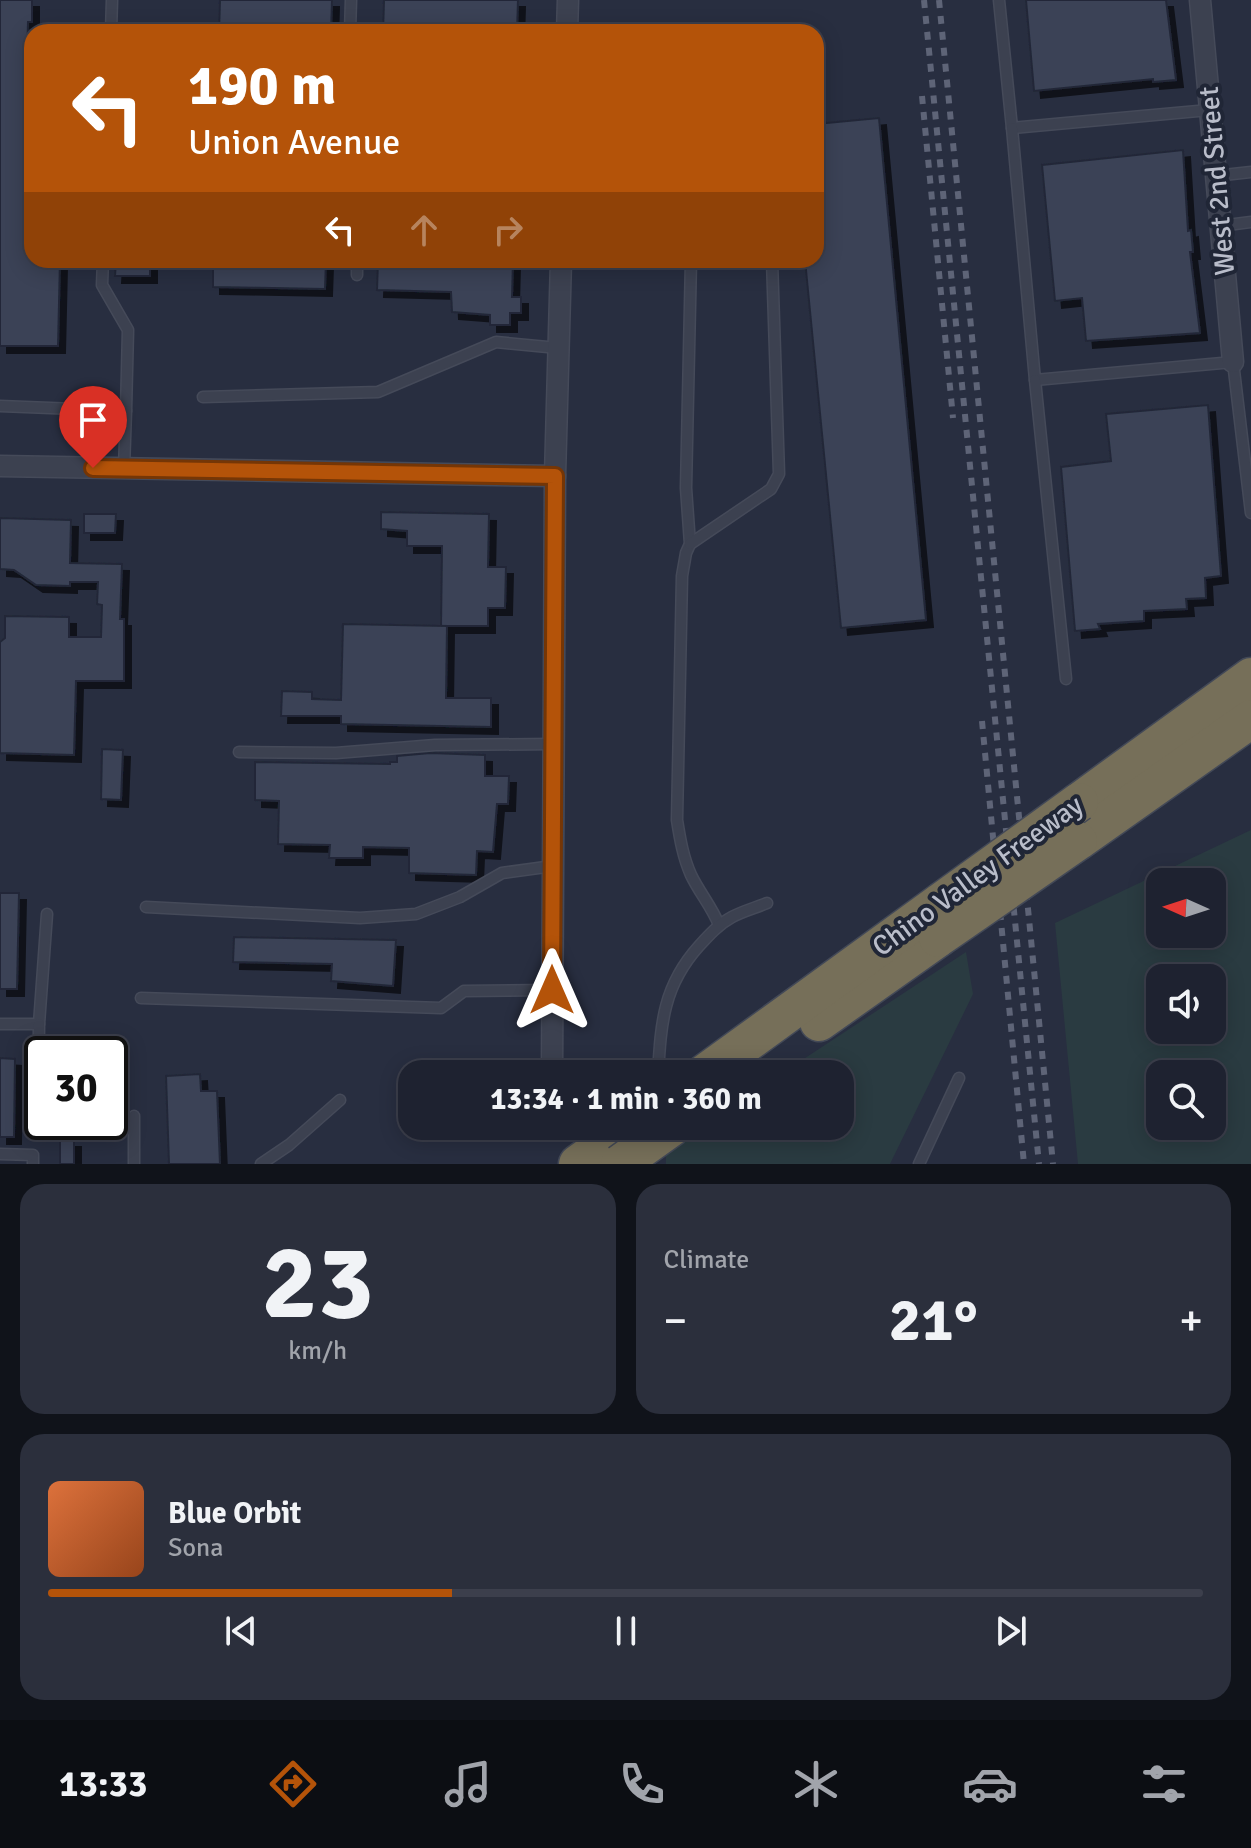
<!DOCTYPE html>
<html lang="en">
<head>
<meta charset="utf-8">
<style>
  :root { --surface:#1e2230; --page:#2b2f3c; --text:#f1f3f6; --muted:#a1a4ab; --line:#3c3f4c; --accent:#b45309 }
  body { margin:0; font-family:Signika,sans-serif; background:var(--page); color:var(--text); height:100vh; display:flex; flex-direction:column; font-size:30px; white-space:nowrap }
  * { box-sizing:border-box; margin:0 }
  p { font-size:26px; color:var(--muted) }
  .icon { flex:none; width:44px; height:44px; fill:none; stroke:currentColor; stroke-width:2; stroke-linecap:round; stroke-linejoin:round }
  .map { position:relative; height:1164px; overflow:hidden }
  .panel { display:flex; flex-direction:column; gap:20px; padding:20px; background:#10131a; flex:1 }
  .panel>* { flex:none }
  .top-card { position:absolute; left:24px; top:24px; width:800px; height:244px; border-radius:24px; box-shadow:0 4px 20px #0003,0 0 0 2px var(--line); background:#b45309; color:#fff; overflow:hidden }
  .needle { width:52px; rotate:273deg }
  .buttons { position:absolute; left:1146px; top:868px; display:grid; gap:16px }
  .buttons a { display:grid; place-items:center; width:80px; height:80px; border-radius:16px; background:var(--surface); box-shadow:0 4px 20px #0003,0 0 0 2px var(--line); font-size:40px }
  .speed { position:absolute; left:24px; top:1036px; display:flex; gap:16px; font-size:40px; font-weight:700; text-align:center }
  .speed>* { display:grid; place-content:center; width:104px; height:104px; border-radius:50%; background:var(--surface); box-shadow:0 4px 20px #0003,0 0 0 2px var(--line); line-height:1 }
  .speed .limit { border:4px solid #111; border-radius:12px; background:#fff; color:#111 }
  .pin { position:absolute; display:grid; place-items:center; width:68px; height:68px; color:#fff; margin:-82px -34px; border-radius:50% 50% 50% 0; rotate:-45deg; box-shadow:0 0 8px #0007 }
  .pin .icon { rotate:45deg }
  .me { position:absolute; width:88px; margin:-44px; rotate:0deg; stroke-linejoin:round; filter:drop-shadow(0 0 6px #0008) }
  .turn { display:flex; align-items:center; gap:28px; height:168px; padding:0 32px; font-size:36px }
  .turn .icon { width:104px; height:104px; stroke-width:2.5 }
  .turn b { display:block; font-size:56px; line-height:68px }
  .lanes { display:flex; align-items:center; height:76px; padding:0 32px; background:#0003; justify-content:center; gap:40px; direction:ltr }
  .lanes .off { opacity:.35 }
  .big { font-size:60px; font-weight:700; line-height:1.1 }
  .panel .card { flex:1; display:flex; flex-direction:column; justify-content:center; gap:12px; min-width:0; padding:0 28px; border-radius:24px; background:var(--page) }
  .panel .dial { align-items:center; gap:0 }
  .dial b { font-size:104px; line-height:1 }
  .song { display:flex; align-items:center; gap:24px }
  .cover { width:96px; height:96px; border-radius:12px; background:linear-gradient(135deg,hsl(20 70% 55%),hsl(20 70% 35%)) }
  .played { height:8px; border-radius:4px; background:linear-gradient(90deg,var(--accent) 35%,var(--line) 35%) }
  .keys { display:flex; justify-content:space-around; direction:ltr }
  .heat { display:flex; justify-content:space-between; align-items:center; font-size:44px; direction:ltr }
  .panel .tiles { flex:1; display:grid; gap:20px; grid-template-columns:1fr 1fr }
  .card:last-child { grid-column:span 2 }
  .trip { position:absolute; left:398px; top:1060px; width:456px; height:80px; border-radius:24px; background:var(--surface); box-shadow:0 4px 20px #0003,0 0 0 2px var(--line); font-weight:700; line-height:80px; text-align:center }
  .dock { display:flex; height:128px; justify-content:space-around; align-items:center; background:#0c0e13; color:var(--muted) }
  .dock .icon { width:56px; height:56px }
  .dock .selected { color:var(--accent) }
  .dock b { font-size:36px; color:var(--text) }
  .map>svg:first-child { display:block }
  .green { fill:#2a3b41; fill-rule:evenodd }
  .building { fill:#3a4256; stroke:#222837; stroke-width:2; filter:url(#shadow) }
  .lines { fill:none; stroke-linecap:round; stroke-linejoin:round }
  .service-casing { stroke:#454a59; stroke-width:13 }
  .minor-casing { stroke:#454a59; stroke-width:23 }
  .motorway-casing { stroke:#434957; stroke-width:41 }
  .service { stroke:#3c4150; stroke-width:10 }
  .minor { stroke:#3c4150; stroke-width:20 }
  .motorway { stroke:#766f59; stroke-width:38 }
  .rail { stroke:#5e6477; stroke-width:6; stroke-dasharray:8 8; stroke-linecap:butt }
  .motorway-bridge-casing { stroke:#434957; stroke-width:41; stroke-linecap:butt }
  .motorway-bridge { stroke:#766f59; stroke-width:38 }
  .route-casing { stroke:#753606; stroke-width:20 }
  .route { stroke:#b45309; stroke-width:14 }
  .labels { text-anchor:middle; stroke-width:8; stroke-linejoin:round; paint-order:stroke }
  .street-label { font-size:28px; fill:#b9bdca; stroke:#202636 }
</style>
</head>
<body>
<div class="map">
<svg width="1251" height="1164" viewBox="0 0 1251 1164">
  <defs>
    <filter id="shadow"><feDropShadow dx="7" dy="7" stdDeviation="0" flood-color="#0009"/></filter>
  </defs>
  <rect width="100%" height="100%" fill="#282e40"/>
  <g class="green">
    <path d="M1251 830V1164H1078L1055 923ZM1160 882H1212V934H1160ZM1160 978H1212V1030H1160ZM1160 1074H1212V1126H1160Z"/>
    <path d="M966 952 973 994 890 1164H666V1150L702 1126H840V1074H781Z"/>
  </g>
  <g class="building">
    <path d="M0 0H32V22H28L27 63H30L29 126H32V260H60L58 346H0Z"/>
    <path d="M220 0H332L331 32H219Z"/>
    <path d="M384 0H518L517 32H383Z"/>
    <path d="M1026 0H1166L1176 80 1153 82V79L1034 91Z"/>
    <path d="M879 118 926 620 841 628 805 260H816V124Z"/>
    <path d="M1183 150 1188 231 1191 230 1193 252H1190L1200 333 1086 341 1082 298 1055 301 1042 165Z"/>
    <path d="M116 260H150V276H115Z"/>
    <path d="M213 260H326L325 289 213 287Z"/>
    <path d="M378 260H513L512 297H521V313H510V325H490V315L452 312 451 292 377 290Z"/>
    <path d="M1208 405 1221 576 1205 578 1206 598 1186 599 1187 609 1144 611V621L1098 624 1100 629 1075 631 1061 467 1111 461 1106 414Z"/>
    <path d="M381 512 489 514 488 567H506L505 608H488V626H441L442 546H407V531L381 529Z"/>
    <path d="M84 514H116L115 533H84Z"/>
    <path d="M0 518 71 520 70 563 122 564 120 619H124V681H76L74 755 0 753V642L5 638V616L69 617V637H101L102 605 97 604 98 582H70V586L36 585 14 570 0 569Z"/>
    <path d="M343 624 447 626 446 698H491V727L341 724V716H281L282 691 312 692V699L341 700Z"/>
    <path d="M102 749 123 750 121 800 101 799Z"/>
    <path d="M430 753 485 755V776H509L508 804H497L493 852 477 851 476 875 409 873V848L363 847V858H329L330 845 278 844 279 801 255 800V762L390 764V762H397V756Z"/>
    <path d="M0 893H19L17 989H0Z"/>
    <path d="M234 937 396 940 393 986 331 981 332 964 233 962Z"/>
    <path d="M0 1058 15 1059 14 1137H0Z"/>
    <path d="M200 1074 201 1091H217L220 1164H169L166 1076Z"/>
    <rect x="60" y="1140" width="14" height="24"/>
  </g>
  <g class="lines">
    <defs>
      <g id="service">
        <path d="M999 0 1012 128 1209 110"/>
        <path d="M111 32 112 0"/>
        <path d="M350 32 351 0"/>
        <path d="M1012 128 1035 380 1233 362 1251 513"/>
        <path d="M1215 176 1251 172"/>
        <path d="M1220 226 1251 222"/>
        <path d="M691 260 686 488 690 544 686 553 682 576 677 820C680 839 683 857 691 875 699 892 712 907 719 925"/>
        <path d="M357 275V260"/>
        <path d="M1035 380 1066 679"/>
        <path d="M203 397 378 392 496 342 558 348"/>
        <path d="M0 406 126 411 128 330 102 285 103 260"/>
        <path d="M124 468 126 411"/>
        <path d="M690 544 771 489 779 474 772 260"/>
        <path d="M239 752 336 753 435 745 553 744"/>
        <path d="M146 907 360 918 416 914 460 897 502 873 553 866"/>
        <path d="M141 998 441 1008 464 991 552 990"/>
        <path d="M0 1024H39L47 914"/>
        <path d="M658 1074C661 1023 663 986 699 946 709 935 719 924 732 917 743 911 755 908 767 903"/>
        <path d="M134 1116V1164"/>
        <path d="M38 1120 39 1024"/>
        <path d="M0 1154 33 1155V1164"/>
        <path d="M261 1164 289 1145 340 1100"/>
        <path d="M919 1164 959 1078"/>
      </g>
      <g id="minor">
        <path d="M1200 0 1233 362"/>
        <path d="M567 32 568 0"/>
        <path d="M0 466 555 476"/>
        <path d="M552 1074 555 476 561 260"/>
      </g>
      <g id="motorway">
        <path d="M1079 802 1251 677"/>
        <path d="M1078 841 1251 719"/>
        <path d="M819 1022 938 938"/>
        <path d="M704 1074 941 902"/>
        <path d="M578 1164 631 1126"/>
      </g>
    </defs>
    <use href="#service" class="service-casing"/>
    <use href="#minor" class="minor-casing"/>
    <use href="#motorway" class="motorway-casing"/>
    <use href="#service" class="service"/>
    <use href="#minor" class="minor"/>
    <use href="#motorway" class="motorway"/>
    <g class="rail">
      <path d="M924 0 1039 1164"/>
      <path d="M939 0 1053 1164"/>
      <path d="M922 96 953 418"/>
      <path d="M982 721 1024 1164"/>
    </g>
    <defs>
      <g id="motorway-bridge">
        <path d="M941 902 1079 802"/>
        <path d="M938 938 1078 841"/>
        <path d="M620 1164 673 1126"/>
      </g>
    </defs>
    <use href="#motorway-bridge" class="motorway-bridge-casing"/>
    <use href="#motorway-bridge" class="motorway-bridge"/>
  </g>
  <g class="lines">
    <defs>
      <path id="route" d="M93 468 555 476 552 990"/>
    </defs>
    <use href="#route" class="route-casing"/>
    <use href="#route" class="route"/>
  </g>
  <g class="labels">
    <g class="street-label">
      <text transform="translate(1216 181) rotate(-95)" y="10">West 2nd Street</text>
      <text transform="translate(977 875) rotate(-36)" y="10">Chino Valley Freeway</text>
    </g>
  </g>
</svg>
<div class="buttons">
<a><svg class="needle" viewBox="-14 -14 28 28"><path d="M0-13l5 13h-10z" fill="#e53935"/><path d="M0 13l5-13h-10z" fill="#a1a4ab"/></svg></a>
<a><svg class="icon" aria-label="sound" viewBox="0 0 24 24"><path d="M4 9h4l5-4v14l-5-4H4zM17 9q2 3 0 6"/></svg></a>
<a><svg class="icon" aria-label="search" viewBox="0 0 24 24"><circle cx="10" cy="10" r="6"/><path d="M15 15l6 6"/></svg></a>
</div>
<div class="speed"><div class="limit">30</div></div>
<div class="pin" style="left:93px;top:468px;background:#d93025"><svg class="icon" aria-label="arrive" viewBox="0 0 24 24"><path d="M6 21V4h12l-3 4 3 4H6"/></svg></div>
<svg class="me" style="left:552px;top:990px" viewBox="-20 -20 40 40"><path d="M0-17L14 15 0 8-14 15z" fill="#b45309" stroke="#fff" stroke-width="4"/></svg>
<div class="trip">13:34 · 1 min · 360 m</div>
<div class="top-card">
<div class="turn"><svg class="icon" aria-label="left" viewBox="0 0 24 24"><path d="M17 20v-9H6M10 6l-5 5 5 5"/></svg><div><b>190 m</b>Union Avenue</div></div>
<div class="lanes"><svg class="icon" aria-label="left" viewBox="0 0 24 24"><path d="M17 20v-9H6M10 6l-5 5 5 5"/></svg><svg class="icon off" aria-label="ahead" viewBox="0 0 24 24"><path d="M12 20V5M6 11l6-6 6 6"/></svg><svg class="icon off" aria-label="right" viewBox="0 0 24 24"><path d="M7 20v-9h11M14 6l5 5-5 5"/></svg></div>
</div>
</div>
<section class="panel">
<div class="tiles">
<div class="card dial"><b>23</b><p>km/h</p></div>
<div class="card"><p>Climate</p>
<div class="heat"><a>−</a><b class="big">21°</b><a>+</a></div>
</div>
<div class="card">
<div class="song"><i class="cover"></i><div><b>Blue Orbit</b><p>Sona</p></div></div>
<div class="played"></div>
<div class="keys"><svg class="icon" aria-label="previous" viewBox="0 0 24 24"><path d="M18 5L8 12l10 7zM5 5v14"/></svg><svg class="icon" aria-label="pause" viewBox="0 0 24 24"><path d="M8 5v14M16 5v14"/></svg><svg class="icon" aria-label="next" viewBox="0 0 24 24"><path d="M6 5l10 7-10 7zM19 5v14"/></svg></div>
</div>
</div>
</section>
<nav class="dock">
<b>13:33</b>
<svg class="icon selected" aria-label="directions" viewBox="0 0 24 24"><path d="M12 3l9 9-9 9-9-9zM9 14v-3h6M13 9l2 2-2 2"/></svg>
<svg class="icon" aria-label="music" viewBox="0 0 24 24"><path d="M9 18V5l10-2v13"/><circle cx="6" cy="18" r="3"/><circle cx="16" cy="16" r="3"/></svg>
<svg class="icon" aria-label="phone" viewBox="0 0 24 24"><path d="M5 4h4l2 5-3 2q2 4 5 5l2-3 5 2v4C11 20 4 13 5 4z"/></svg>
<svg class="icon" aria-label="climate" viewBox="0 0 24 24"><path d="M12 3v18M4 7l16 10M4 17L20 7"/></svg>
<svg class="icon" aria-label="car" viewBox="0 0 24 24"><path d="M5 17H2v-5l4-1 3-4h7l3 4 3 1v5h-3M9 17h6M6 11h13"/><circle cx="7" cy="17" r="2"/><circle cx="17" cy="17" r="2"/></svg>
<svg class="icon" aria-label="filters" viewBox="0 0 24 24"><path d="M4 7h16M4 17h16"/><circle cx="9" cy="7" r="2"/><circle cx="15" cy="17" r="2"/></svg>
</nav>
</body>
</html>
